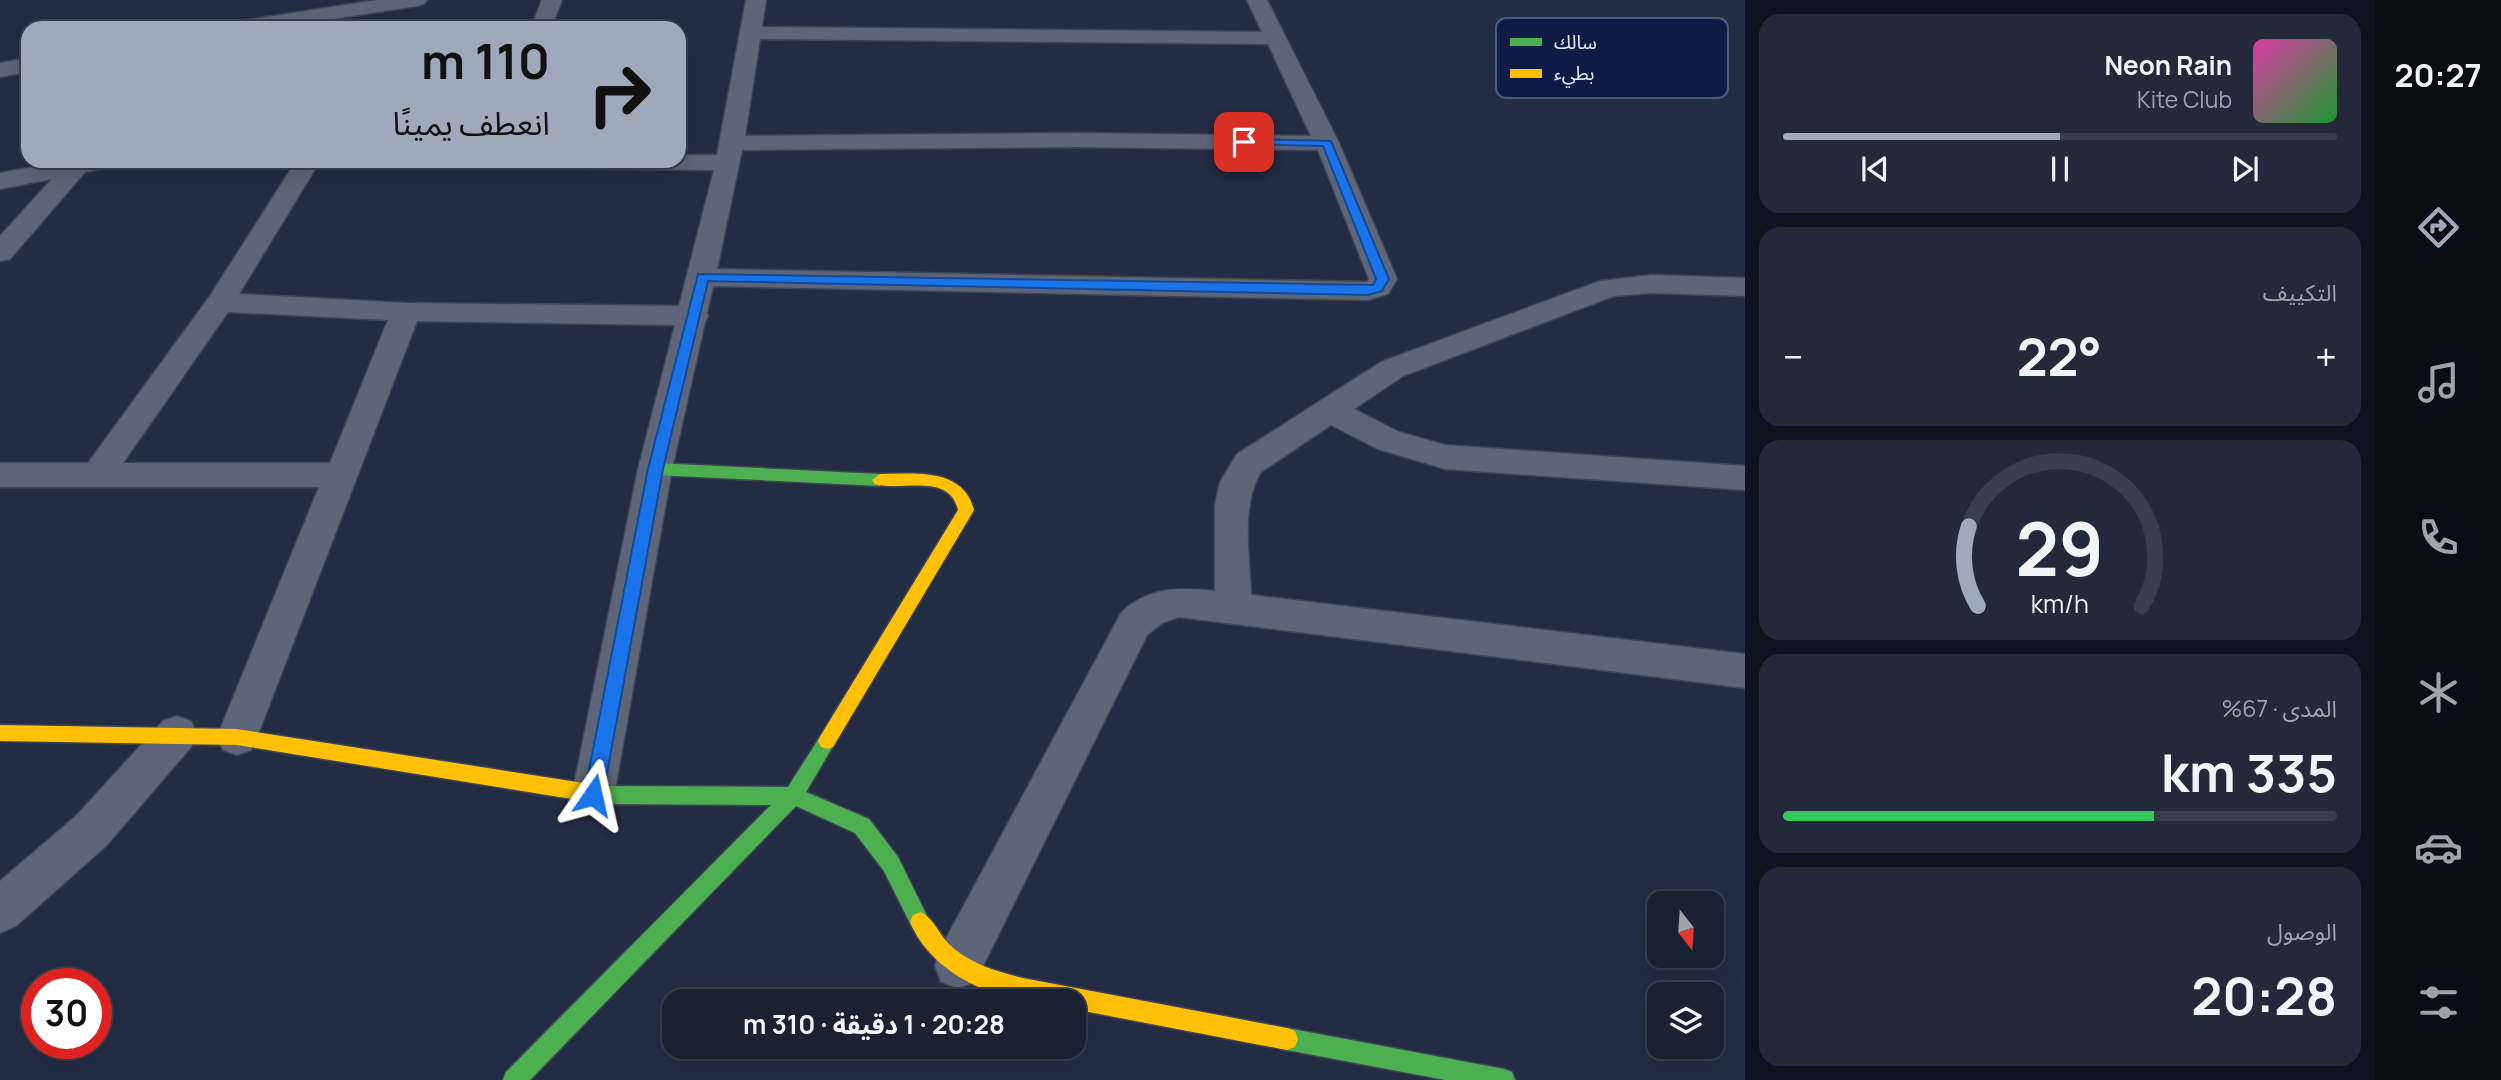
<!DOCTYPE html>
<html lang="ar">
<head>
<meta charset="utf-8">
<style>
  :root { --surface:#1a2132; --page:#23293a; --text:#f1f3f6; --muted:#9fa3ac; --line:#383e4d; --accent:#a0a9bb }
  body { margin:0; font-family:Manrope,"Noto Sans Arabic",sans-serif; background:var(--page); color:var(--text); direction:rtl; height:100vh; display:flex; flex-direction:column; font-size:26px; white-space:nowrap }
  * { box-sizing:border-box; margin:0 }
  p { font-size:23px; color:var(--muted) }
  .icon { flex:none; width:38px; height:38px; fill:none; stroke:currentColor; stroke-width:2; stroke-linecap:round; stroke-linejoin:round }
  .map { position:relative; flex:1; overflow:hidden; direction:ltr }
  .panel { display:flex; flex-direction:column; gap:14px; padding:14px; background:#0e121c; width:630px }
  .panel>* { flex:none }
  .top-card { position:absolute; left:21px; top:21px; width:665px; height:147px; border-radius:21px; box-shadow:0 7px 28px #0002,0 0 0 2px var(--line); direction:rtl; background:#a0a9bb; color:#111; overflow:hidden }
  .needle { width:46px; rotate:163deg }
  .tools { position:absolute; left:1647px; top:891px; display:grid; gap:14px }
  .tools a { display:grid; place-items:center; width:77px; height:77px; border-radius:14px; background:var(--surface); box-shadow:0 7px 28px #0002,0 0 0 2px var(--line); font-size:35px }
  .speed { position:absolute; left:21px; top:968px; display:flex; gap:14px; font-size:35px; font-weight:700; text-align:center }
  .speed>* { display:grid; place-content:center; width:91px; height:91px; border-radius:50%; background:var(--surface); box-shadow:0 7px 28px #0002,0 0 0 2px var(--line); line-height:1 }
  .speed .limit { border:10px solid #d22; background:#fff; color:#111 }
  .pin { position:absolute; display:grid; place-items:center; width:60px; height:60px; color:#fff; margin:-30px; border-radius:14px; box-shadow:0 4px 10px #0006 }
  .me { position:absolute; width:77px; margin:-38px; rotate:11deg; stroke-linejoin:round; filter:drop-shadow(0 0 5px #0008) }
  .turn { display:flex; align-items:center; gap:24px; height:147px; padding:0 21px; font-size:32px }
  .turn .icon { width:91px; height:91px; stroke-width:2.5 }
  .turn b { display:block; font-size:49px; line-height:60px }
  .big { font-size:52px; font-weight:700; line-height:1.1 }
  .panel .card { flex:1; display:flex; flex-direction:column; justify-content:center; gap:10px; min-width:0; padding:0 24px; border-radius:21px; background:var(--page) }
  .panel .dial { align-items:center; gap:0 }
  .dial svg { height:182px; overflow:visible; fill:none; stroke:var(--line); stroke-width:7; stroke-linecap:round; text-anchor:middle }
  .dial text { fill:var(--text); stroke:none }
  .song { display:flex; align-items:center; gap:21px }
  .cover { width:84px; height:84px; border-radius:10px; background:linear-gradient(135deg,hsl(320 70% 55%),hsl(130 70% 35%)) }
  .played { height:7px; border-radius:4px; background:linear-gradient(90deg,var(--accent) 50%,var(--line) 50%) }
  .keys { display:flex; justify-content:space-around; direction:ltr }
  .heat { display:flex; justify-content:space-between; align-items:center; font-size:38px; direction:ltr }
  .charge { height:10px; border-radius:5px; background:linear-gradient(90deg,#34c759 67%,var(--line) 0) }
  .trip { position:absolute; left:662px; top:989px; width:424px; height:70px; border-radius:21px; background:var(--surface); box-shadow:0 7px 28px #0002,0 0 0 2px var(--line); font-weight:700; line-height:70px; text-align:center; direction:rtl }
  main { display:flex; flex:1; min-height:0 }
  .tab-bar { display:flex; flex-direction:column; width:126px; justify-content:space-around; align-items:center; background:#0a0d14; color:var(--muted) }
  .tab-bar .icon { width:49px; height:49px }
  .tab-bar .current { color:var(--accent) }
  .tab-bar b { font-size:32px; color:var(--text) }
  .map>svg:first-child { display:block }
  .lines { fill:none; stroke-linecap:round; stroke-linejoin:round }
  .street-casing { stroke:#3e4556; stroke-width:3 }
  .fast-casing { stroke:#3e4556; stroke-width:3 }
  .slow-casing { stroke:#3e4556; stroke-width:3 }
  .street { fill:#5e6578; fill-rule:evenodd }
  .fast { fill:#4caf50; fill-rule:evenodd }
  .slow { fill:#ffc107; fill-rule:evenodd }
  .route { fill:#1a73e8; stroke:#114b97; stroke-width:2 }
  .key { fill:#0d1b45; stroke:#4e5a7c; stroke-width:2 }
  .key-label { font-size:19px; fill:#e4ecfc }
</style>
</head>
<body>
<main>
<nav class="tab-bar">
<b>20:27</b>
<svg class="icon current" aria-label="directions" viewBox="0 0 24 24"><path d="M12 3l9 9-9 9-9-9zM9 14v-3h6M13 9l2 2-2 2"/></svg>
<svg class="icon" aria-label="music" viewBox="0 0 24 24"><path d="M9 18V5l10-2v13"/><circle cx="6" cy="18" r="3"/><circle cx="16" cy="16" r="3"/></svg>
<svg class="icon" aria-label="phone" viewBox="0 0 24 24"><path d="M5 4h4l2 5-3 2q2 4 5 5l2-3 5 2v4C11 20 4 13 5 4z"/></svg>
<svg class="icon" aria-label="climate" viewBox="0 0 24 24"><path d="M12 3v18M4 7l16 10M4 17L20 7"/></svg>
<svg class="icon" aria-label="car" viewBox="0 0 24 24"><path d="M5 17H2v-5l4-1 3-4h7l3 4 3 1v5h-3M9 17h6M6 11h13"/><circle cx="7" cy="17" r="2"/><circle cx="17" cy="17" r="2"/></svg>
<svg class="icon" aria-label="filters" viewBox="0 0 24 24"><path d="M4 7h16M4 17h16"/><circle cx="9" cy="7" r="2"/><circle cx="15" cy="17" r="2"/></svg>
</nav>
<section class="panel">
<div class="card">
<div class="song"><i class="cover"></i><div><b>Neon Rain</b><p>Kite Club</p></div></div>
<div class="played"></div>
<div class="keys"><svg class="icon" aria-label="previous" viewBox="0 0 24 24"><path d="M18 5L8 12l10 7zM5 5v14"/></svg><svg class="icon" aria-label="pause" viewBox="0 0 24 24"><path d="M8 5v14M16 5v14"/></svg><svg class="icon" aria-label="next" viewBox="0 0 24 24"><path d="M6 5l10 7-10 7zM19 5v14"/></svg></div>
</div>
<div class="card"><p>التكييف</p>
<div class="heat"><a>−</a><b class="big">22°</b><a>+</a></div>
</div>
<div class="card dial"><svg viewBox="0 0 100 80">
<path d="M14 69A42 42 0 1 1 86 69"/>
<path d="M14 69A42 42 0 0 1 10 34" stroke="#a0a9bb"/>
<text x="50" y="56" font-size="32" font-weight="700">29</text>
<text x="50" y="72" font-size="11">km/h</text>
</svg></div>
<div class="card"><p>المدى · 67%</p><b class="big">335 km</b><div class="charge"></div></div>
<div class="card"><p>الوصول</p><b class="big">20:28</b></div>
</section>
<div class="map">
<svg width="1745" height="1080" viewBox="0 0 1745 1080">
  <rect width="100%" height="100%" fill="#232c43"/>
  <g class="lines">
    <defs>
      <g id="street">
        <path d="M377 0H427L424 4 417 6 275 28H224L227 24 234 22Z"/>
        <path d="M542 0H562L551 28H531Z"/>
        <path d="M746 0H766L762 27 1262 32 1247 0H1267L1339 143 1397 279 1388 294 1368 300 713 286 707 313 708 316 705 322 672 469 614 795 608 809 593 815 578 809 572 795 638 469 675 325 417 321 257 737 251 750 237 755 223 750 217 737 319 487H0V463H88L210 296 296 161H320L239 294 406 303 679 306 714 170 535 168 526 166 523 161H679V155H717ZM760 39 1268 44 1311 136 1077 133 745 136ZM1077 147 1318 150 1369 279 1367 282 717 269 742 150ZM228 312 388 320 330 463H123Z"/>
        <path d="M28 58V72L0 77V63Z"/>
        <path d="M67 161H118L115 166 85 172 10 259 0 261V236L52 179 0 189V173Z"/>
        <path d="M1652 275 1745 278V296L1652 293 1614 296 1403 376 1354 409 1399 432 1445 445 1745 466V490L1445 469 1378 449 1331 425 1261 472C1240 506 1250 557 1251 595L1745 654V688L1179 617 1162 623 1147 635 975 982 958 988 941 982 935 965 941 948 1121 613C1148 587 1180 587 1215 591V505L1220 482 1237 454 1381 362 1600 281Z"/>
        <path d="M177 716 191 721 197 734 191 747 106 846 16 926 0 933V881L76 816 163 721Z"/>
      </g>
      <g id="fast">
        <path d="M655 463 880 474 888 480 880 486 655 475 648 469Z"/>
        <path d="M827 733 833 735 836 741 806 792 869 819 898 857 930 922 927 929 920 932 913 929 884 871 855 833 796 806 530 1080H503L506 1072 771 805 603 804 596 801 594 795 596 789 603 786 788 787 821 735Z"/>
        <path d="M1287 1028 1504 1069 1512 1072 1515 1080H1445L1287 1050 1279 1047 1276 1039 1279 1031Z"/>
      </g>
      <g id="slow">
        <path d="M880 474C915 474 963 467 974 510L833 747 827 749 821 747 818 741 821 735 958 510C949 472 901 492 875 484L872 480Z"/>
        <path d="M0 725 237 729 603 786 610 789 612 795 610 801 603 804 237 745 0 741Z"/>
        <path d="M920 912C933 917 939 934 949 944 970 964 996 971 1023 978L1287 1028 1295 1031 1298 1039 1295 1047 1287 1050 1073 1009V1001C1058 1001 1043 1002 1029 1001 981 995 929 968 910 922L913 915Z"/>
      </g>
    </defs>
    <use href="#street" class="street-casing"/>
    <use href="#fast" class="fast-casing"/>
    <use href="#slow" class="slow-casing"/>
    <use href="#street" class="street"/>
    <use href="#fast" class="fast"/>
    <use href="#slow" class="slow"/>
  </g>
  <path class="route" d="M1244 139 1331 141 1389 279 1382 291 1368 295 708 281 663 469 603 795 600 801 593 804 587 801 584 795 648 469 698 274 1373 285 1376 279 1323 146 1240 144V140Z"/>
  <rect x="1496" y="18" width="232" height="80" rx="10" class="key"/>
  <rect x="1510" y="38" width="32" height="8" fill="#4caf50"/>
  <rect x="1510" y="69" width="32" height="9" fill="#ffc107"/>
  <g class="key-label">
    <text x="1554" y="49">سالك</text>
    <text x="1554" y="80">بطيء</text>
  </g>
</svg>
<div class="tools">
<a><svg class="needle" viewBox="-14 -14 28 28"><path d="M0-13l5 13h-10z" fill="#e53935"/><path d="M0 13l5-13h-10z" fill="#9fa3ac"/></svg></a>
<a><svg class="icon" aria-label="layers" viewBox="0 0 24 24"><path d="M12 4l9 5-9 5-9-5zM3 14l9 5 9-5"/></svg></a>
</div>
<div class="speed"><div class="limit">30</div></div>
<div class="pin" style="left:1244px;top:142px;background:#d93025"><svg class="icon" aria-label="arrive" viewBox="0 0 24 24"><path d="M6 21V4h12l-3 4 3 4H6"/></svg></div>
<svg class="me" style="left:593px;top:795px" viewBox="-20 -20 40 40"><path d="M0-17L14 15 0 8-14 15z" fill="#1a73e8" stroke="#fff" stroke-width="4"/></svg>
<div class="trip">20:28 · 1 دقيقة · 310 m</div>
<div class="top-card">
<div class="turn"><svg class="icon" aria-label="right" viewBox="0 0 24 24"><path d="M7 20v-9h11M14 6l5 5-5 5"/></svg><div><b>110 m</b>انعطف يمينًا</div></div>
</div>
</div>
</main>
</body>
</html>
